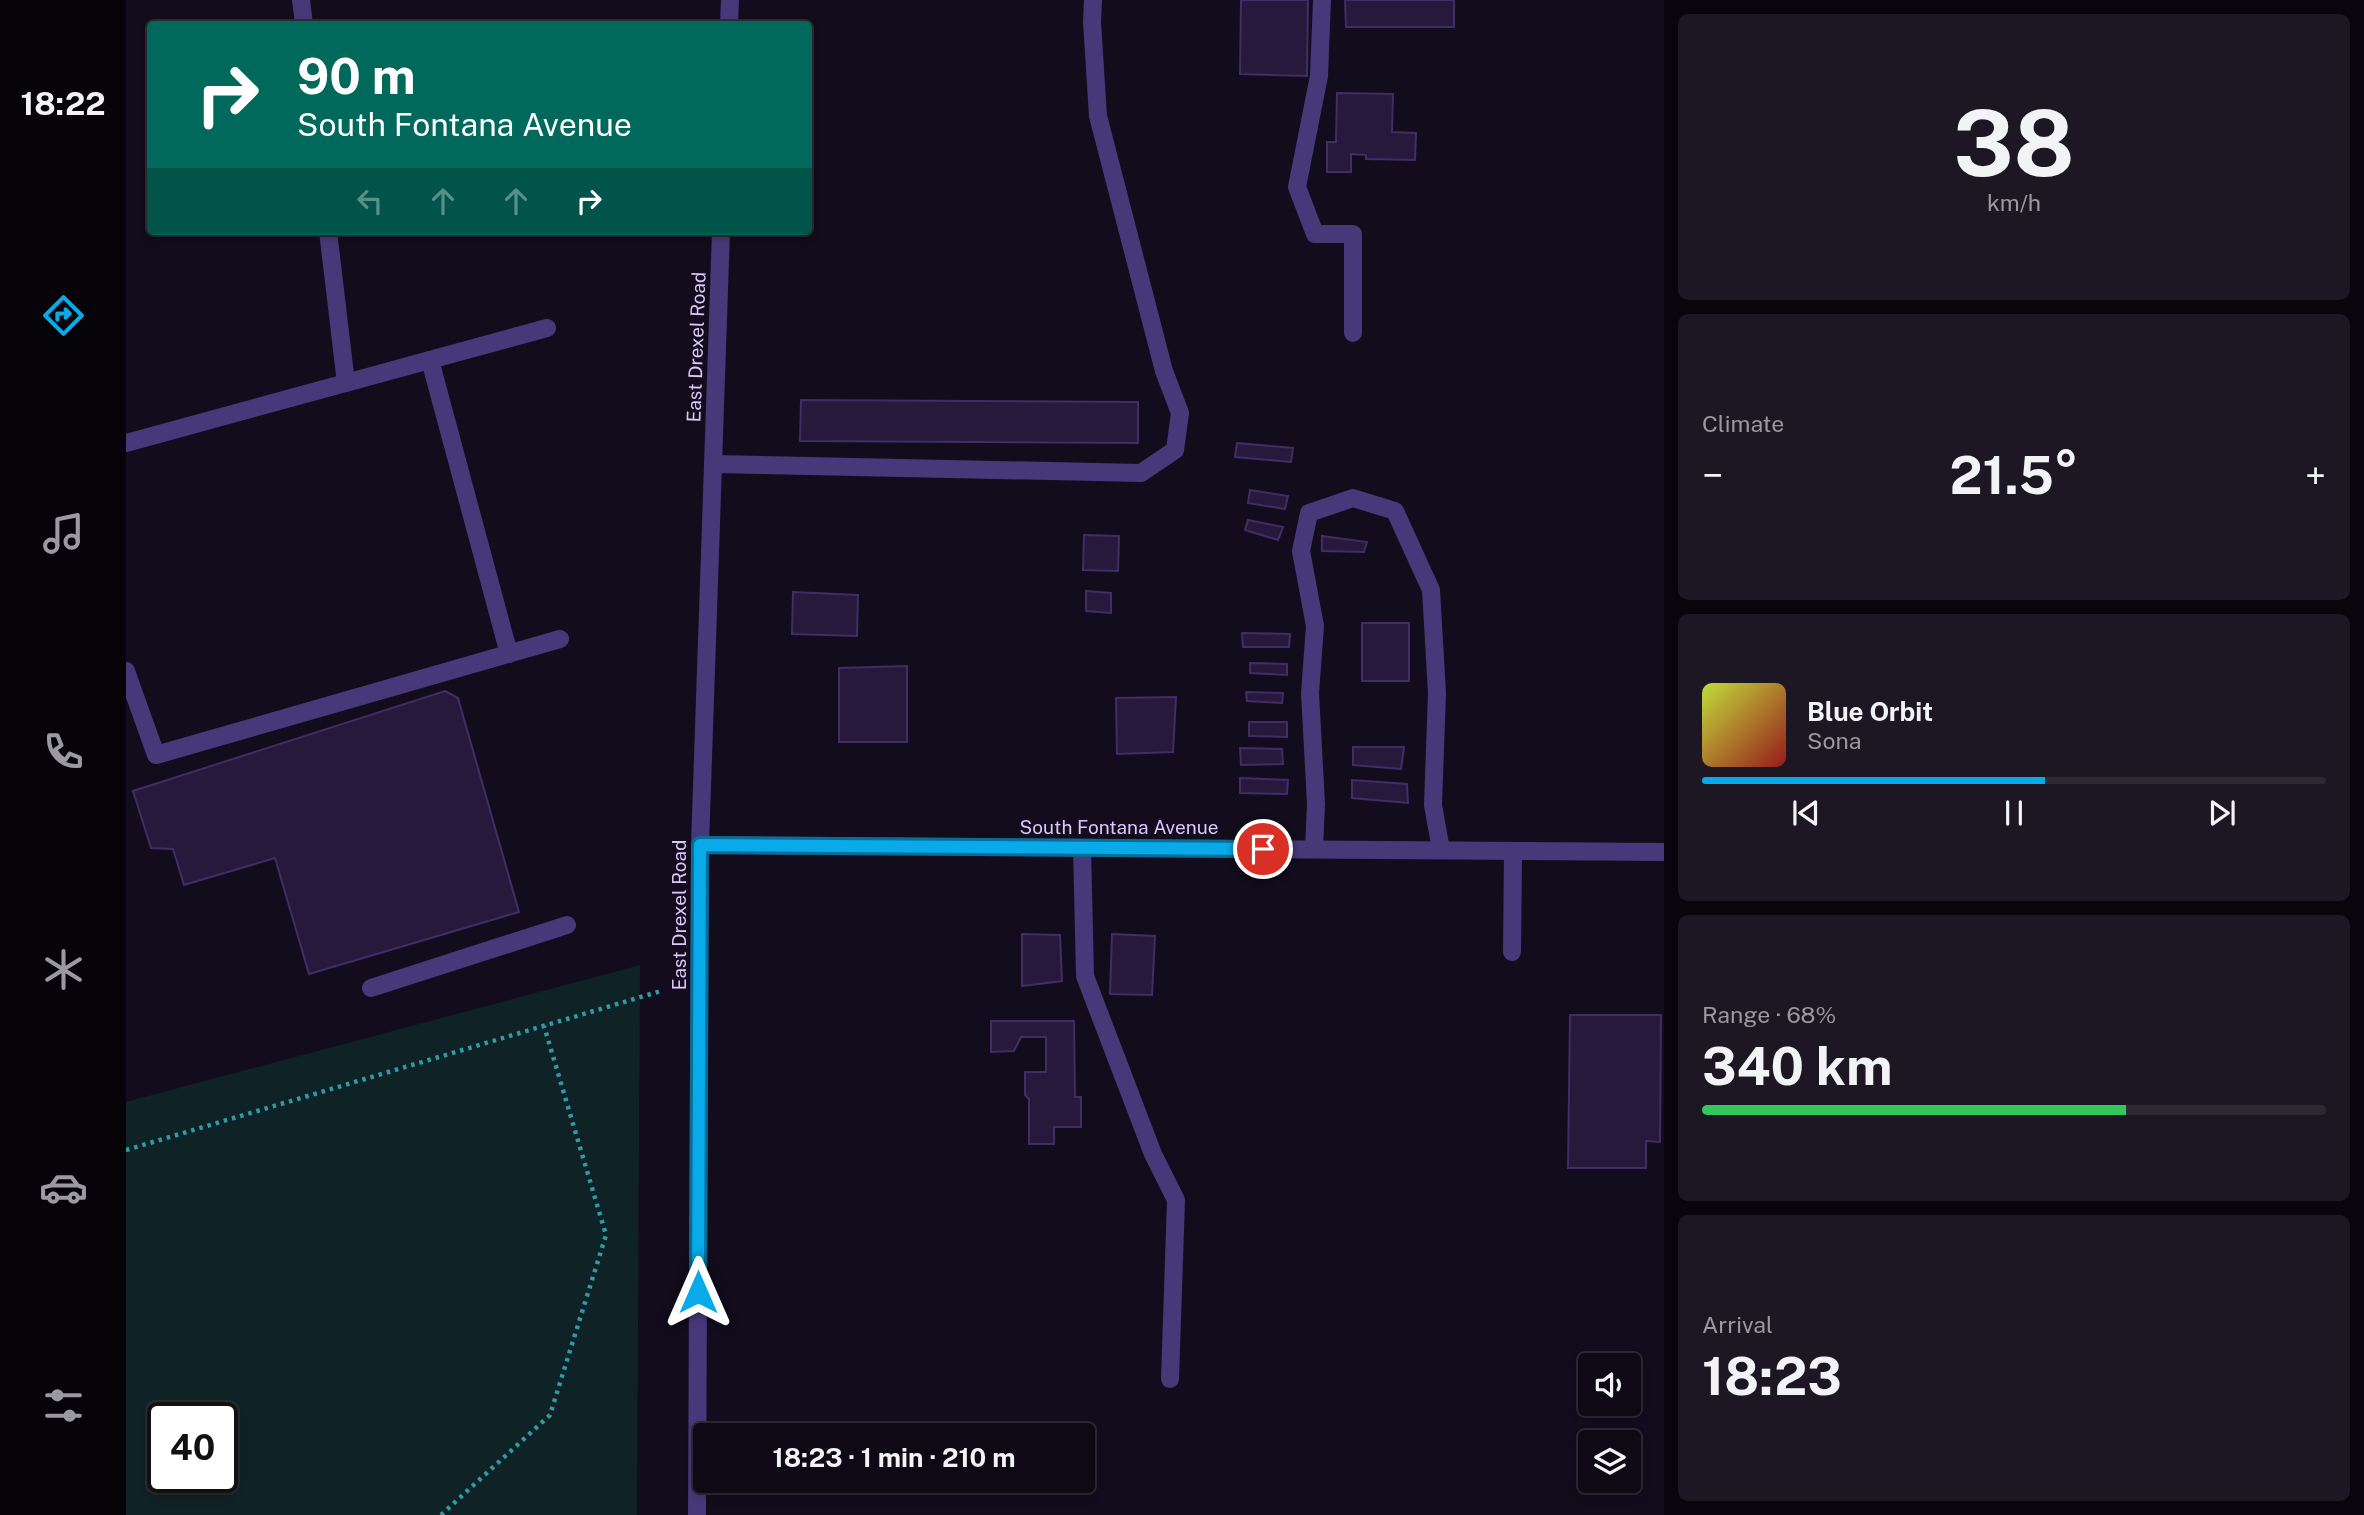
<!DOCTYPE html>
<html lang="en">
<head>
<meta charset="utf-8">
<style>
  :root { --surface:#0e0915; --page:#1c1722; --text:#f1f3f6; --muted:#9b9aa0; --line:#2e2a34; --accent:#09aae9 }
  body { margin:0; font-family:"Public Sans",sans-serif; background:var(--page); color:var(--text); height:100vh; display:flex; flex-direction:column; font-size:26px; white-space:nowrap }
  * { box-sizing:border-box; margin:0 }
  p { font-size:23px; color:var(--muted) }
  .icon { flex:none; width:38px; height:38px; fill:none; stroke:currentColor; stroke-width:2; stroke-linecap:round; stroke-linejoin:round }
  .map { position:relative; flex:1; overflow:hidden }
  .drawer { display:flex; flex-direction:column; gap:14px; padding:14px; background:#08050c; width:700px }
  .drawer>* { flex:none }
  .top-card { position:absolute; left:21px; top:21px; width:665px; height:214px; border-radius:7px; box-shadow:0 4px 10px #0003,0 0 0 2px var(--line); background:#00695c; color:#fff; overflow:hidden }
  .fabs { position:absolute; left:1452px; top:1353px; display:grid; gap:14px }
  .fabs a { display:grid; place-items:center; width:63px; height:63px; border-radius:7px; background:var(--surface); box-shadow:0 4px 10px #0003,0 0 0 2px var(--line); font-size:35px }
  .speed { position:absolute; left:21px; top:1402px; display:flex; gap:14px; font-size:35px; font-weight:700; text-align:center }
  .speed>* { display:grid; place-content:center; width:91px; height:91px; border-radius:50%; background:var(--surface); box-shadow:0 4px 10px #0003,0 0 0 2px var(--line); line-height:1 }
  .speed .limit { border:4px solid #111; border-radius:10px; background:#fff; color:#111 }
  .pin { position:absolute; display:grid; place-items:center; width:60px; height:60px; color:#fff; margin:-30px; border:4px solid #fff; border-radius:50%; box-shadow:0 2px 7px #0007 }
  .me { position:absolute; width:77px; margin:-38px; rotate:0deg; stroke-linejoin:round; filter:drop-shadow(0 0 5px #0008) }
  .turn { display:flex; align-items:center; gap:24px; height:147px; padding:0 35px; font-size:32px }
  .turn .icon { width:91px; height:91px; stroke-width:2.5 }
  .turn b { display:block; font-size:49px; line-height:60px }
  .lanes { display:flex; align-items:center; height:66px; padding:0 35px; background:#0003; justify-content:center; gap:35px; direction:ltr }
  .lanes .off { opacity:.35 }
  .big { font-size:52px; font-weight:700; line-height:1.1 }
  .drawer .widget { flex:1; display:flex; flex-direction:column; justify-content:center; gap:10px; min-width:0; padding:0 24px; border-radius:10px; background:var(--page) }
  .drawer .dial { align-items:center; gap:0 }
  .dial b { font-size:91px; line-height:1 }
  .song { display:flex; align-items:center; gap:21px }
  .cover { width:84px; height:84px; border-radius:10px; background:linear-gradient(135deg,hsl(70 70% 55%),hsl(0 70% 35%)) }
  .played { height:7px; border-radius:4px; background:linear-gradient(90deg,var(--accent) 55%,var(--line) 55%) }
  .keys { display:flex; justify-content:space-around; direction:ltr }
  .heat { display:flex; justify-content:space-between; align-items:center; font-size:38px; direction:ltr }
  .charge { height:10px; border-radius:5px; background:linear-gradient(90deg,#34c759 68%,var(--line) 0) }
  .trip { position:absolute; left:567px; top:1423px; width:402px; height:70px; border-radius:7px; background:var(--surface); box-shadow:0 4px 10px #0003,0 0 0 2px var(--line); font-weight:700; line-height:70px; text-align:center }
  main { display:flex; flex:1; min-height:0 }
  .tab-bar { display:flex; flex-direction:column; width:126px; justify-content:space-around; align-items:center; background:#060408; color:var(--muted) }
  .tab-bar .icon { width:49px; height:49px }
  .tab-bar .current { color:var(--accent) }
  .tab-bar b { font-size:32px; color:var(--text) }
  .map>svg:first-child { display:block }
  .green { fill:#0f2225; fill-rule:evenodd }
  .building { fill:#26193c; stroke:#422c67; stroke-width:2 }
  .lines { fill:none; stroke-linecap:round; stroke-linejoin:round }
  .path { stroke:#319aa9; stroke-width:4.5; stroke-dasharray:3.5 5; stroke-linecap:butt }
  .minor { stroke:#473979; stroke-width:18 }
  .route-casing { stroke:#066e97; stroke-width:18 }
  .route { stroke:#09aae9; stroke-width:12 }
  .labels { text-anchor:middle; stroke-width:7; stroke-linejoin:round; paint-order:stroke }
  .street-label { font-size:19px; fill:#d8c9fd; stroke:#120c1c }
</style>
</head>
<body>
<main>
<nav class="tab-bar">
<b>18:22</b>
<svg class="icon current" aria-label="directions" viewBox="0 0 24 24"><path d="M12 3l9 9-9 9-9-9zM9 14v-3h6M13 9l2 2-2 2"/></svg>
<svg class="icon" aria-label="music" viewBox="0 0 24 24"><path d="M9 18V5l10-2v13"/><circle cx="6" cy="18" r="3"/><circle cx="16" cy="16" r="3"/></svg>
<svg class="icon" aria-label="phone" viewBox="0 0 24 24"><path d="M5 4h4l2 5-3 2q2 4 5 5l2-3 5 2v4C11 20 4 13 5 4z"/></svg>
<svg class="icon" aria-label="climate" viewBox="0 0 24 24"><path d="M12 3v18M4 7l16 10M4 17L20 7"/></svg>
<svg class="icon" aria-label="car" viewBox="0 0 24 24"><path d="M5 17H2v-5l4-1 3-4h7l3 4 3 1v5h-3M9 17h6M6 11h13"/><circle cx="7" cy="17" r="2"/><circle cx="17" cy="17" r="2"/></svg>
<svg class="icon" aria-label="filters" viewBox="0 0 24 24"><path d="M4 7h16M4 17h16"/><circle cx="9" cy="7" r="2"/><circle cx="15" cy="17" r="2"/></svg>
</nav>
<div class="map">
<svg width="1538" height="1515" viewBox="0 0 1538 1515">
  <rect width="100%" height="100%" fill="#120c1c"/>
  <path class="green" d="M514 965 511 1515H0V1102ZM37 1418H96V1477H37Z"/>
  <g class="building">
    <path d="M1115 0H1182L1181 76 1114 74Z"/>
    <path d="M1219 0H1328V27H1220Z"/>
    <path d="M1211 93 1267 94 1266 132 1290 133 1289 160 1240 159V155L1225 154V172H1201V142H1210Z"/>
    <path d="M675 400 1012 402V443L674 441Z"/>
    <path d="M1111 443 1167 448 1165 462 1109 457Z"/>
    <path d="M1124 490 1162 496 1159 509 1122 503Z"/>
    <path d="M1122 520 1157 527 1152 540 1119 530Z"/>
    <path d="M958 535 993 536 992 571 957 570Z"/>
    <path d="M1196 536 1241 542 1238 552 1196 551Z"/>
    <path d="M960 591 985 593V613L960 611Z"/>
    <path d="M667 592 732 595 731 636 666 634Z"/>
    <rect x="1236" y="623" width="47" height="58"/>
    <path d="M1116 633 1164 634 1163 647H1117Z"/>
    <path d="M1124 663 1161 664V675L1124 673Z"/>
    <path d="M781 666V742H713V668Z"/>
    <path d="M319 691 332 698 393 912 183 974 149 858 58 885 47 849 25 848 7 791Z"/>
    <path d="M1120 692 1157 693 1156 703 1121 701Z"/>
    <path d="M1050 697 1047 752 991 754 990 698Z"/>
    <path d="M1123 722H1161V737L1123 736Z"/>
    <path d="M1227 747H1278L1275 769 1227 765Z"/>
    <path d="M1114 748 1156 749 1157 764 1115 765Z"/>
    <path d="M1114 778 1162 780 1161 794 1114 793Z"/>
    <path d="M1226 780 1281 784 1282 803 1226 798Z"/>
    <path d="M896 934 934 935 936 981 896 986Z"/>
    <path d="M986 934 1029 936 1026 995 984 994Z"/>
    <path d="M1444 1015H1535L1534 1142 1520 1141V1168H1442Z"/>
    <path d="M865 1021H948L949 1097H955V1127H928V1144H903V1099L899 1095V1072H920V1037H895L888 1051 865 1052Z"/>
  </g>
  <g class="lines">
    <g class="path">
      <path d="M0 1150 535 991"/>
      <path d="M315 1515 424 1415 480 1235 418 1026"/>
    </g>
    <g class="minor">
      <path d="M175 0 178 24"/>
      <path d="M1196 0 1193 76 1171 187 1189 234H1227V333"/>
      <path d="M603 24 604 0"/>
      <path d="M202 231 220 383"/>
      <path d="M304 360 383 654"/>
      <path d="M0 443 421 328"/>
      <path d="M587 464 1015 473 1049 450 1054 413 1038 371 972 116 966 22 967 0"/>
      <path d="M0 671 30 755 434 639"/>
      <path d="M574 845 1538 852"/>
      <path d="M956 848 959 976 1027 1154 1050 1200 1044 1379"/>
      <path d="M1188 849 1190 804 1184 693 1189 626 1175 551 1183 513 1227 498 1269 511 1305 590 1311 693 1307 805 1315 850"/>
      <path d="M1386 952 1387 851"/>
      <path d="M245 988 441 925"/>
      <path d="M571 1515 574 845 595 231"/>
    </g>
  </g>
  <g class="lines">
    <defs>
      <path id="route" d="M572 1292 574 845 1137 849"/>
    </defs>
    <use href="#route" class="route-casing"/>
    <use href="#route" class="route"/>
  </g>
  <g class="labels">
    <g class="street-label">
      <text transform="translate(570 347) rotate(-88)" y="7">East Drexel Road</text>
      <text x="993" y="834">South Fontana Avenue</text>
      <text transform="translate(553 915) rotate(-90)" y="7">East Drexel Road</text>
    </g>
  </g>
</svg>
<div class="fabs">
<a><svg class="icon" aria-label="sound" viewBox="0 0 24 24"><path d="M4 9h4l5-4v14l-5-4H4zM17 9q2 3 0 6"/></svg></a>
<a><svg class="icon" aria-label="layers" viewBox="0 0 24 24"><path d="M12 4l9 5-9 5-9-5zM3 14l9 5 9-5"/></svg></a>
</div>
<div class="speed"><div class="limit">40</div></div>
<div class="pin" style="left:1137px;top:849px;background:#d93025"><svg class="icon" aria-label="arrive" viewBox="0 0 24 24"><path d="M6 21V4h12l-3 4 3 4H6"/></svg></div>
<svg class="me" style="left:572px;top:1292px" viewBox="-20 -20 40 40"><path d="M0-17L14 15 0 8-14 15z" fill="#09aae9" stroke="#fff" stroke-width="4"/></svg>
<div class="trip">18:23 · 1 min · 210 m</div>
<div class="top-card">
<div class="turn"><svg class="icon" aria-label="right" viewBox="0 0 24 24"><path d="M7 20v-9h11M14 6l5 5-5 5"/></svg><div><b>90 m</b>South Fontana Avenue</div></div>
<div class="lanes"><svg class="icon off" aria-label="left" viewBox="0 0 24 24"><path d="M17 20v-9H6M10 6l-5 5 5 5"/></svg><svg class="icon off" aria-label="ahead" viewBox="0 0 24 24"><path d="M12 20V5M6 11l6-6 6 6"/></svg><svg class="icon off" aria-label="ahead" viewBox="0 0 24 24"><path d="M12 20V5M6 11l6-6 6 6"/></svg><svg class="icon" aria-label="right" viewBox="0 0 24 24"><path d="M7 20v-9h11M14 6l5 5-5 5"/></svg></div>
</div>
</div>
<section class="drawer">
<div class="widget dial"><b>38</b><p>km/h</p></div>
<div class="widget"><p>Climate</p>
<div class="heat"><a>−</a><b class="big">21.5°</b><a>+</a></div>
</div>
<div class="widget">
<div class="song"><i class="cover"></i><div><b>Blue Orbit</b><p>Sona</p></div></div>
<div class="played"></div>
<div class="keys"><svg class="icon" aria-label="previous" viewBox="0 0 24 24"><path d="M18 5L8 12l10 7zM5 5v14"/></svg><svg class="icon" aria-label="pause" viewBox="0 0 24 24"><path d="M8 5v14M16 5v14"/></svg><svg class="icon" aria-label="next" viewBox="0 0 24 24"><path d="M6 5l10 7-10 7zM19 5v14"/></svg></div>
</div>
<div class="widget"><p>Range · 68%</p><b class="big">340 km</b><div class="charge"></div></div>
<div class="widget"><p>Arrival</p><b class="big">18:23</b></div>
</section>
</main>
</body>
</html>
